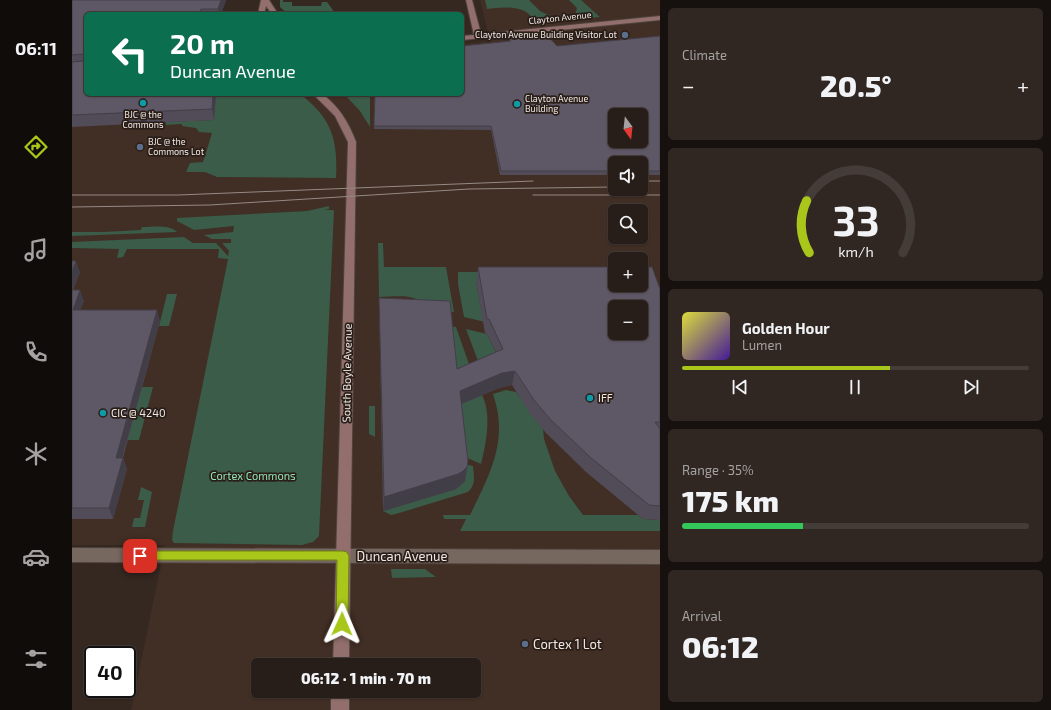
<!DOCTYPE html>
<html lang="en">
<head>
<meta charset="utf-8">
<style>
  :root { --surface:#281e19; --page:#302722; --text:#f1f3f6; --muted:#a5a2a2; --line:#443c38; --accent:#a9c71b }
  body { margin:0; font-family:"Exo 2",sans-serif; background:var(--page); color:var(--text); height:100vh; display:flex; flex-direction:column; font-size:15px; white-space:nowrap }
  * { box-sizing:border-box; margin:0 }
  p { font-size:13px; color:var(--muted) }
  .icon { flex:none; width:22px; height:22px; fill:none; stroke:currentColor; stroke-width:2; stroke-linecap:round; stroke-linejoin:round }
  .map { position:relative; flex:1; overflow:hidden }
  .panel { display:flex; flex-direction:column; gap:8px; padding:8px; background:#16100e; width:391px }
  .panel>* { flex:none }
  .top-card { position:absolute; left:12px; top:12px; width:380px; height:84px; border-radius:6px; box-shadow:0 1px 3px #0004,0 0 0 1px var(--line); background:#0b6e4f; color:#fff; overflow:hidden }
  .needle { width:26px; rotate:165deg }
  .buttons { position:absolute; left:536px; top:108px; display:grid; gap:8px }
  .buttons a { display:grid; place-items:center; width:40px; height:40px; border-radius:6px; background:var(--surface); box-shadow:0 1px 3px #0004,0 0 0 1px var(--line); font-size:20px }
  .speed { position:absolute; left:12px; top:646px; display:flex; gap:8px; font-size:20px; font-weight:700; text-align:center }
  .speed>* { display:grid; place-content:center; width:52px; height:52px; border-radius:50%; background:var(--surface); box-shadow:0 1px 3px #0004,0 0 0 1px var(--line); line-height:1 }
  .speed .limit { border:2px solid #111; border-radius:6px; background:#fff; color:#111 }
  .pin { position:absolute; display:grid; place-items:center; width:34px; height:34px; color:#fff; margin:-17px; border-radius:8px; box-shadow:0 2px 6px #0006 }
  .me { position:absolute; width:44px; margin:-22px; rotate:1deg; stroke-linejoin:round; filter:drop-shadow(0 0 3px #0008) }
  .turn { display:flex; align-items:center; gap:14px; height:84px; padding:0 20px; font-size:18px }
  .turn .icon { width:52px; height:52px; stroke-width:2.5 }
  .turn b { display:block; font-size:28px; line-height:34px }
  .big { font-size:30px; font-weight:800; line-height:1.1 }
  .panel .tile { flex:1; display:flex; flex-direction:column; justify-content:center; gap:6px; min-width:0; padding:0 14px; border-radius:6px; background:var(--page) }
  .panel .dial { align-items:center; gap:0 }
  .dial svg { height:104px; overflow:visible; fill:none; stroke:var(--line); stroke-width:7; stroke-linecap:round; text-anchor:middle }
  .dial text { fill:var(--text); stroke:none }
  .song { display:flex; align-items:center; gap:12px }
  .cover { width:48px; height:48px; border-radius:6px; background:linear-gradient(135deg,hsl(60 70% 55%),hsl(260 70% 35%)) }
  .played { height:4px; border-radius:2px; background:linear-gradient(90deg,var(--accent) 60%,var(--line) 60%) }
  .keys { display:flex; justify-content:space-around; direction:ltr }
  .heat { display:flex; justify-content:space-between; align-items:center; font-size:22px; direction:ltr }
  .charge { height:6px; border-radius:3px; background:linear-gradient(90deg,#34c759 35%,var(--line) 0) }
  .trip { position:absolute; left:179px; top:658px; width:230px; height:40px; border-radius:6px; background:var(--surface); box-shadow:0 1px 3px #0004,0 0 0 1px var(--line); font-weight:800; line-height:40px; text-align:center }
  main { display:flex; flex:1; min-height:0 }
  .tabs { display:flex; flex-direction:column; width:72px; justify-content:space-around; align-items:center; background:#100c0a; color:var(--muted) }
  .tabs .icon { width:28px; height:28px }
  .tabs .selected { color:var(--accent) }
  .tabs b { font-size:18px; color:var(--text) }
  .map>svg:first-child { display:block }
  .built { fill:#412e24; fill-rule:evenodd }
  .green { fill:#3a5c48 }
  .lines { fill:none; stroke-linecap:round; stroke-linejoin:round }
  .street-casing { stroke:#4f443e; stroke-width:2 }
  .secondary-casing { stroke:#4f443e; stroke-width:2 }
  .street { fill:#76675f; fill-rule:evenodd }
  .secondary { fill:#926f6c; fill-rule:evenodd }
  .tram { stroke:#958a85; stroke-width:1 }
  .wall { fill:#514c58 }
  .shaded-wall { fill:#423e47 }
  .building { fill:#5e5866; stroke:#423e47; fill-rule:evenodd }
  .route { fill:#a9c71b; stroke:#6e8112 }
  .service-dot { fill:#5c6f8a; stroke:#2a1e18; stroke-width:1.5 }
  .culture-dot { fill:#0f9aa8; stroke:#2a1e18; stroke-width:1.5 }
  .labels { text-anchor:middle; stroke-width:3.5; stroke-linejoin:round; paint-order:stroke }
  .far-street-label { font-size:9px; fill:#f1e8e4; stroke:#2a1e18 }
  .far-poi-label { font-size:9px; fill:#f1e8e4; stroke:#2a1e18; text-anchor:start }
  .street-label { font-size:11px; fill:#f1e8e4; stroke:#2a1e18 }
  .poi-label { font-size:11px; fill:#f1e8e4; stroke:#2a1e18; text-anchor:start }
  .park-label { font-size:11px; fill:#94e5b7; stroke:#2a1e18 }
  .near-street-label { font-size:13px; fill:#f1e8e4; stroke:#2a1e18 }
  .near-poi-label { font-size:13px; fill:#f1e8e4; stroke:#2a1e18; text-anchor:start }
</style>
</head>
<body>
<main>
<nav class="tabs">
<b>06:11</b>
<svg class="icon selected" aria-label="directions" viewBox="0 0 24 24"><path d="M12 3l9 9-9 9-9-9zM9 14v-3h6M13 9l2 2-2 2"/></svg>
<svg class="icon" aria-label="music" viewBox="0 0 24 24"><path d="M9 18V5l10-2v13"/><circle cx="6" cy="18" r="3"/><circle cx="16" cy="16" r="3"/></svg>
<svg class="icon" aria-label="phone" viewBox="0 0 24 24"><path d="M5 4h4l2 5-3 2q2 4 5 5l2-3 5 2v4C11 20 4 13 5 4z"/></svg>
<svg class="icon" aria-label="climate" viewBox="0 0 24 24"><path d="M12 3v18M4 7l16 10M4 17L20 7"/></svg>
<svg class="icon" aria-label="car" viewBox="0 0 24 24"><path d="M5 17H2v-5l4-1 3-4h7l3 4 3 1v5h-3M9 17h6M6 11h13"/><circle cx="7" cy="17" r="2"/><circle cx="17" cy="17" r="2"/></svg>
<svg class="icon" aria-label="filters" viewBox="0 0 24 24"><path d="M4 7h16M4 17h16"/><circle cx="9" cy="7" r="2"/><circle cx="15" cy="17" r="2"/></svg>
</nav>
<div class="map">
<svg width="588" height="710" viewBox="0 0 588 710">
  <rect width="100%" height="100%" fill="#352821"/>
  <path class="built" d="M408 0H588V710H59L93 545H0V74L14 94H390V44L418 41ZM543 115H569V141H543ZM543 163H569V189H543ZM543 211H569V237H543ZM543 259H569V285H543ZM543 307H569V333H543ZM186 665H402V691H186Z"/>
  <g class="green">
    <path d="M208 0H211V2H220V6H249L250 2H255L263 13 254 14 253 12 216 14 208 7Z"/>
    <path d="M413 0H457L468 11 488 21 463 23C456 4 431 7 415 9Z"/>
    <path d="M497 0H509L528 17 507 19 503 15 505 8Z"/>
    <path d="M144 94H228C260 118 266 140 264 178L145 177 133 172H114L118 163 131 162 140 133 127 132 124 128 110 126V124L94 125V122L141 120Z"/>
    <path d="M272 94H298V127L288 111Z"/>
    <path d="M257 206V209L252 210H261L262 211 247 536 241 542 230 545 102 543 100 540 101 531 156 259 146 258 147 249H55L51 257 45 258 47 249 0 248V242L112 237 121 243H144L156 256 157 251 150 243H159V239H140L132 235 161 232 162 226 122 230 105 221V218L235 211Z"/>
    <path d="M70 227C81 227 97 224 105 232L0 236V232H31L69 230Z"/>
    <path d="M306 243H311L312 267H374L382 312 357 310C345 292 326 297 307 297Z"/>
    <path d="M386 272H447L404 282 409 309 413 322 392 317 386 284Z"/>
    <path d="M95 294H105L97 326H87Z"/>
    <path d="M378 326 384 327 398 367 383 383Z"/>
    <path d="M394 329 415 334 429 363 406 361Z"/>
    <path d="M70 387H81L67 440H55Z"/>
    <path d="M434 390 444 392 471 428 472 439 483 471 497 496 511 515H566L571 519 588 520V531H388L394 519H372L371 515H398C418 474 437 440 421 394Z"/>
    <path d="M410 395C420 415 414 443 409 464L393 457 388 406 391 403Z"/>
    <path d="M297 406H303V437L297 434Z"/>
    <path d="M393 464 401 466C402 476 404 485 396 492L324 514 319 515 311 511 384 489 393 481Z"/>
    <path d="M69 487 80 492 73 527H60L62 518H68L72 500H66Z"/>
    <path d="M353 569 364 577 320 578 319 569Z"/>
  </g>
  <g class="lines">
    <defs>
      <path id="street" d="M0 548 588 550V564L0 562Z"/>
      <g id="secondary">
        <path d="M189 0H197L206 14H200L194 6 192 14H186Z"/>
        <path d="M394 0H400L409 34 588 16V20L390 40V36L402 35Z"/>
        <path d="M241 94H250C267 106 277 123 284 142L277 665H261L276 142 263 116Z"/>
        <rect x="259" y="691" width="18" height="19"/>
      </g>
    </defs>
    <use href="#street" class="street-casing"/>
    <use href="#secondary" class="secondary-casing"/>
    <use href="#street" class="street"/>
    <use href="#secondary" class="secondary"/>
    <g class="tram">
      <path d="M569 181H588"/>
      <path d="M0 195H106L461 181"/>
      <path d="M461 195H588"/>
      <path d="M0 207 138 205 397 189 543 187"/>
    </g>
  </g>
  <g class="wall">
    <path d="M0 0H154L149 14H14V94H144L142 120 0 127Z"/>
    <path d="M588 36V175H569V163H543V175H428L419 130 302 129 303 94 437 41V39L485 46Z"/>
    <path d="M0 261 8 272 1 290 12 301 8 310 88 321 51 458 55 469 41 519H0Z"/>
    <path d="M406 267 588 289V520L571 519 514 472 474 433 459 415 440 385 427 388 390 404 396 461 393 481 389 485 384 489 311 511 307 298 385 369 424 352 415 334 413 333 404 282Z"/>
  </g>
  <g class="shaded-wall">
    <path d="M149 0H154L149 14H147L146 9Z"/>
    <path d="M141 94H144L142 120 140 109Z"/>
    <path d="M4 261 8 272 0 291V272Z"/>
    <path d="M8 290 12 301 4 321 1 310Z"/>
    <path d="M85 310 88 321 47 469 44 458Z"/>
    <path d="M443 371 440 385 427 388 387 405 388 391 430 373Z"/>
    <path d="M51 458 55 469 41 519 37 508Z"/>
    <path d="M396 461 393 481 389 485 384 489 311 511 312 497Z"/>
  </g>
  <g class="building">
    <path d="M0 0H149L146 9H129L127 14H14V94H141L140 109 0 115V62L12 61 13 56 11 54 0 55Z"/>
    <path d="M474 34 485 46 588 36V171H569V163H543V171H429L419 126H302L303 94H390V46L439 41 437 39ZM543 115H569V141H543Z"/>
    <path d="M0 261H4L0 272Z"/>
    <path d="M406 267H543V285H569V267H580L588 289V422H583L588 429V506L577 505 518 457 478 419 462 400 443 371 430 373 388 391 396 461 395 467 391 471 386 474 312 497 307 298 378 301 385 369 431 349 417 319H415ZM543 307H569V333H543Z"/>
    <path d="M0 290H8L1 310H85L44 458H51L37 508H0Z"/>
  </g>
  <path class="route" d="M68 551H271L275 552 277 556 276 624 274 628 270 630 265 628 264 624 265 560H68L64 559 62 556 64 552Z"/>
  <g class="service-dot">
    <circle cx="553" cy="35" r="4"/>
    <circle cx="68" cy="147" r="4"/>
    <circle cx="453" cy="644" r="4"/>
  </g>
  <g class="culture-dot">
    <circle cx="71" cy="103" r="4"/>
    <circle cx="445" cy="104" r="4"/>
    <circle cx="518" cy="398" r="4"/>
    <circle cx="31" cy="413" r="4"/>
  </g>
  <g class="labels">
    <g class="far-street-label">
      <text transform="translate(488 18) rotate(-6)" y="3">Clayton Avenue</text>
    </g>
    <g class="far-poi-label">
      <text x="545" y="38" text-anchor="end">Clayton Avenue Building Visitor Lot</text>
      <text x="453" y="102">Clayton Avenue<tspan x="453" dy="10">Building</tspan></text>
      <text x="71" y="118" text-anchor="middle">BJC @ the<tspan x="71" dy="10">Commons</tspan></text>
      <text x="76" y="145">BJC @ the<tspan x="76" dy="10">Commons Lot</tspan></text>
    </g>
    <g class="street-label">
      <text transform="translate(275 373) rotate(-89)" y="4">South Boyle Avenue</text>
    </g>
    <g class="poi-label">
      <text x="526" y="402">IFF</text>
      <text x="39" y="417">CIC @ 4240</text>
    </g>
    <g class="park-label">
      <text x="181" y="480">Cortex Commons</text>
    </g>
    <g class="near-street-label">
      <text x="330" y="561">Duncan Avenue</text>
    </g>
    <g class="near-poi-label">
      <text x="461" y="649">Cortex 1 Lot</text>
    </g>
  </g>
</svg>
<div class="buttons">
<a><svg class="needle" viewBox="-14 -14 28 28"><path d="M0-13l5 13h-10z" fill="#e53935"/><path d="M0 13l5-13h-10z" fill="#a5a2a2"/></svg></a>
<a><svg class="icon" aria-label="sound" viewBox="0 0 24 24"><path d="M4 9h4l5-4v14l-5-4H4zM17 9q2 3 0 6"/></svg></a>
<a><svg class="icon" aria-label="search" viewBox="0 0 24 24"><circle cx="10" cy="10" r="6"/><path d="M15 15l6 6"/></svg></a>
<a>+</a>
<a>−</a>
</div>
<div class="speed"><div class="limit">40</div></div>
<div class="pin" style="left:68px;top:556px;background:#d93025"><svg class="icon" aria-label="arrive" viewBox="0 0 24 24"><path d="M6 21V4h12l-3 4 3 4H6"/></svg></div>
<svg class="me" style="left:270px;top:624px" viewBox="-20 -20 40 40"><path d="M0-17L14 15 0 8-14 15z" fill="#a9c71b" stroke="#fff" stroke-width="4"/></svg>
<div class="trip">06:12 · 1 min · 70 m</div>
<div class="top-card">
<div class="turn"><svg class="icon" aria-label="left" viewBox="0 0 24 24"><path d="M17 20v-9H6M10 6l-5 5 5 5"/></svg><div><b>20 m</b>Duncan Avenue</div></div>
</div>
</div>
<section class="panel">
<div class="tile"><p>Climate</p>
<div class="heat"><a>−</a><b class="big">20.5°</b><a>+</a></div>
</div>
<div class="tile dial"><svg viewBox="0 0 100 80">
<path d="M14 69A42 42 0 1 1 86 69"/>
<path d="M14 69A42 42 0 0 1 12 29" stroke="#a9c71b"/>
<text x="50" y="56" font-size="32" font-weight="700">33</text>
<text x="50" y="72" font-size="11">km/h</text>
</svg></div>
<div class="tile">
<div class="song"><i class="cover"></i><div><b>Golden Hour</b><p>Lumen</p></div></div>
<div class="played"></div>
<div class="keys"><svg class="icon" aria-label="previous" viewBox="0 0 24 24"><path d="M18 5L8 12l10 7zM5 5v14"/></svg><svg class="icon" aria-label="pause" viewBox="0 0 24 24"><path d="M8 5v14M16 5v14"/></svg><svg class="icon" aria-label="next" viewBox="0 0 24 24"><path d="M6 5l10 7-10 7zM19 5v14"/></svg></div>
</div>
<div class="tile"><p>Range · 35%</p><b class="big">175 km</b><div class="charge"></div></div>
<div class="tile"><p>Arrival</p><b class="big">06:12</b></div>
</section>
</main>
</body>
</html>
